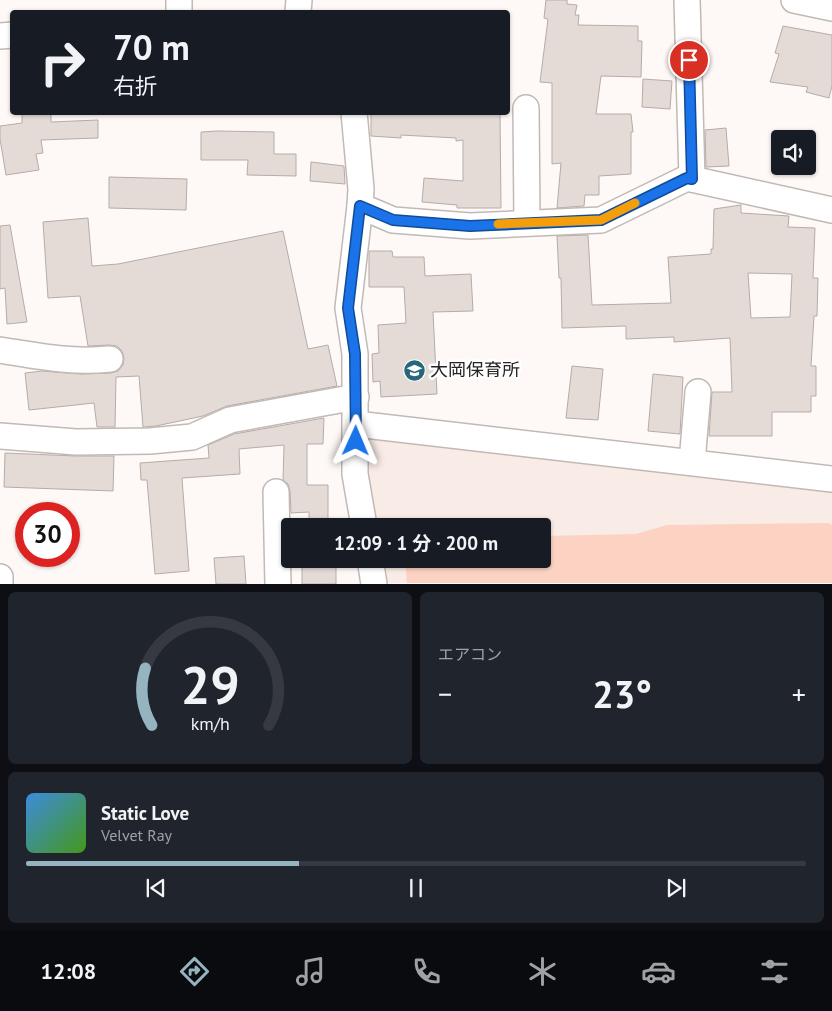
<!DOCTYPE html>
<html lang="ja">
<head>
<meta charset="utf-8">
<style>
  :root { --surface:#171b24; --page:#20242c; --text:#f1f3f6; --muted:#9ea1a6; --line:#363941; --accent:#96b4bf }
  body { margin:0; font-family:"PT Sans","Noto Sans JP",sans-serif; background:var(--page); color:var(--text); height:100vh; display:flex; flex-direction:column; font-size:19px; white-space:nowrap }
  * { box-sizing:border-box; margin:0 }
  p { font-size:16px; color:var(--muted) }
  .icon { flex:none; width:28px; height:28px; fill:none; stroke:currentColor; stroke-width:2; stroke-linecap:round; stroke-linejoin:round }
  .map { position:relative; height:584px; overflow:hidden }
  .side { display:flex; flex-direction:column; gap:8px; padding:8px; background:#0d0f14; flex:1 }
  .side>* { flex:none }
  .top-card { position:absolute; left:10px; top:10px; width:500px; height:105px; border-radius:5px; box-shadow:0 1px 4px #0004; background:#171b24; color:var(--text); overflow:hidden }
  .controls { position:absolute; left:771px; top:130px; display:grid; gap:10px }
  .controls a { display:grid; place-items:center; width:45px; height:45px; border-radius:5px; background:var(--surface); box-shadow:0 1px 4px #0004; font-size:25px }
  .speed { position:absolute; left:15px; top:502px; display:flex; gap:10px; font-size:25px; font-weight:700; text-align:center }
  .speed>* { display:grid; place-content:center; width:65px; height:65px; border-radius:50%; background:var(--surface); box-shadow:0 1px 4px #0004; line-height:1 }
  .speed .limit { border:8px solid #d22; background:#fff; color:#111 }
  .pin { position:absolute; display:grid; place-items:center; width:42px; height:42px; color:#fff; margin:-21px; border:2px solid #fff; border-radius:50%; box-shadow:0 1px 5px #0007 }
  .me { position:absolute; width:55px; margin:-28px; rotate:1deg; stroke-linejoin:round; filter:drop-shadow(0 0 4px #0008) }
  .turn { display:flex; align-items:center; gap:18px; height:105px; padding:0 20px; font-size:22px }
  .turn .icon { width:65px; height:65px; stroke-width:2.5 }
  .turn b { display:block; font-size:35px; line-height:42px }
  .big { font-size:38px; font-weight:700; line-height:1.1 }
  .side .card { flex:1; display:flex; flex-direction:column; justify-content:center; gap:8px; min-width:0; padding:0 18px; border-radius:8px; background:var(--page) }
  .side .dial { align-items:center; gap:0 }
  .dial svg { height:130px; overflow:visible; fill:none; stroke:var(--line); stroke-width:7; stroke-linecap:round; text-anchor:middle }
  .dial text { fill:var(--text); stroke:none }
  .song { display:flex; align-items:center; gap:15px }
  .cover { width:60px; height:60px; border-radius:8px; background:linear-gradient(135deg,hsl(210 70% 55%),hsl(100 70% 35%)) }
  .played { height:5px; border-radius:2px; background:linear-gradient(90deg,var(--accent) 35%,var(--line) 35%) }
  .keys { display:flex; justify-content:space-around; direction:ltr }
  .heat { display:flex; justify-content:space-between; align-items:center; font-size:28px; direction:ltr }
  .side .tiles { flex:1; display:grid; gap:8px; grid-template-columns:1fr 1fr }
  .card:last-child { grid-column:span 2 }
  .trip { position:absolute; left:281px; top:518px; width:270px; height:50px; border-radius:5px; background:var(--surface); box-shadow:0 1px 4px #0004; font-weight:700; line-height:50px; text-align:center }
  .menu { display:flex; height:80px; justify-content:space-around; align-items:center; background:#090b0e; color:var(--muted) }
  .menu .icon { width:35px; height:35px }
  .menu .active { color:var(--accent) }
  .menu b { font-size:22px; color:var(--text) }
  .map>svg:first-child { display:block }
  .built { fill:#f9ebe5 }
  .green { fill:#fcd3c2 }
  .building { fill:#e4dbd7; stroke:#b5aca9; fill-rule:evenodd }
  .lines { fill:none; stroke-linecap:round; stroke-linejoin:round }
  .minor-casing { stroke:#c2b9b5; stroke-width:28 }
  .minor { stroke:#fff; stroke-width:25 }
  .route-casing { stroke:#114b97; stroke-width:12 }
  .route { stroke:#1a73e8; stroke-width:9 }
  .slow { stroke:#f59e0b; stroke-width:9 }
  .labels { text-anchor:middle; stroke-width:5; stroke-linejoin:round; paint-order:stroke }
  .poi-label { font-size:18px; fill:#262322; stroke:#fff; text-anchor:start }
</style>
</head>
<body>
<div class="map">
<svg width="832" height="584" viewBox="0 0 832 584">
  <rect width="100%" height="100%" fill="#fef9f7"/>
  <path class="built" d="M368 433 832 487V583H388L385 559H542V526H376L369 477Z"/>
  <path class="green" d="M829 523 832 525V583H407L405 559H542L543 536 636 534 667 525Z"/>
  <g class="building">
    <path d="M546 0H567V4L577 5 575 15H579L578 25 638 26V41H642L641 77 601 76 596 114H631L633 132H631V174L599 176V195H585L584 206 557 208 561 163 552 164V83L540 82 548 19 544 18Z"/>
    <path d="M783 26 832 35V86L829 98 806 92 808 87 770 82 779 54 775 53Z"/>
    <path d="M643 79 672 81 670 109 642 107Z"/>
    <path d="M22 112H51V122L98 120V138L41 140 43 153 36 154 39 170 6 175 0 139V126L22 123Z"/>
    <path d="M371 112H500L501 208H457V205L422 202 424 178 463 181V140L456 141V138L401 135V138L371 136Z"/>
    <path d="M726 128 729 166 706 167 705 130Z"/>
    <path d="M217 131 274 132V154H296V176L247 175 248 160H201V132Z"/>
    <path d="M311 162 344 166 345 184 310 181Z"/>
    <path d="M109 177 187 179 186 210 109 208Z"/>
    <path d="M741 205V213L789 216 788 227 815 228 813 278H818L817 316H814L811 366H816V396H811V412H772V436H709L712 392H732L730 338 674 342V337L626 339V326L562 328 561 278H559L557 236 588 235 592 305 671 303 668 257 711 254V249H713L714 209ZM748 273 792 274 790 317 751 318Z"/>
    <path d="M88 218 92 266 118 264 283 231 308 349 328 345 337 386 227 406 203 416 156 426 143 427 139 376 116 377 115 427H97L94 403 29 410 25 373 42 371 81 374 111 373 118 371 123 365 124 358 122 351 117 346 109 345 88 346 80 296 48 298 43 222Z"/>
    <path d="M10 225 27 322 7 324 5 288 0 289V226Z"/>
    <path d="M369 251H392L393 257H424L425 276 471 274 473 311 433 312 437 394 381 397 380 381 373 382 372 354 379 353 378 325 406 323 404 287H369Z"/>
    <path d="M572 366 603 369 598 420 566 418Z"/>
    <path d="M653 374 683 377 680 434 648 431Z"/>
    <path d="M324 418 323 444H307V485H328V524H343V526H309V512L291 513 290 491 288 484 283 480 284 445 239 449 240 474 182 478 189 571 155 574 147 480H141L140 463 209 458 208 445 234 434Z"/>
    <path d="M5 453 76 456H114L113 491 4 487Z"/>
    <path d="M244 556 246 584H216L214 558Z"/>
    <path d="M302 559H342V565H336V584H302Z"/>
  </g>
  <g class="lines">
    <defs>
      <g id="minor">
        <path d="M687 0 692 179"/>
        <path d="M794 0 832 8"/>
        <path d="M179 12V0"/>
        <path d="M298 12 299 0"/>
        <path d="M0 36 12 35"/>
        <path d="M526 108 527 223"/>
        <path d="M354 112 361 189 360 206 393 220 470 226 601 220 687 178 832 210"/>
        <path d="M360 206 348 308 355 354V474L364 526"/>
        <path d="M0 350C38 356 71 363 110 359"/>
        <path d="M356 424 832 479"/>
        <path d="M0 436 76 442 150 441 192 437 230 420 356 397"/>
        <path d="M692 462 698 392"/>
        <path d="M276 492 278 584"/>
        <path d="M370 559 374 584"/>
        <path d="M0 577V584"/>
      </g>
    </defs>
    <use href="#minor" class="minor-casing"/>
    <use href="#minor" class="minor"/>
  </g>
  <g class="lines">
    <defs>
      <path id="route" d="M356 441 355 354 348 308 360 206 393 220 470 226 601 220 687 178 692 179 689 60"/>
    </defs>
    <use href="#route" class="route-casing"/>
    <use href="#route" class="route"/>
    <path class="slow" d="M498 224 601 220 635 203"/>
  </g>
  <defs>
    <symbol id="school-disc" viewBox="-11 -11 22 22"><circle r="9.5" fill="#27667b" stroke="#fff"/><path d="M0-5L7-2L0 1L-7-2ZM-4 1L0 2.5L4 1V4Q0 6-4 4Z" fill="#fff"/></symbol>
  </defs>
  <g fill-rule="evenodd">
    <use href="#school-disc" x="402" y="358" width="25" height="25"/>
  </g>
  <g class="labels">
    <g class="poi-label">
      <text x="430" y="376">大岡保育所</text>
    </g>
  </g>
</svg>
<div class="controls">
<a><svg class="icon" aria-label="sound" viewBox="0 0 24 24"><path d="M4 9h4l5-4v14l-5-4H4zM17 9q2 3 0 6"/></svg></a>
</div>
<div class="speed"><div class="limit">30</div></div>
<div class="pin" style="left:689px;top:60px;background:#d93025"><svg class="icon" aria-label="arrive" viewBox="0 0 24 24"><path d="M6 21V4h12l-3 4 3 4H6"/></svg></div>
<svg class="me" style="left:356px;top:441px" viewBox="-20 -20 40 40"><path d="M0-17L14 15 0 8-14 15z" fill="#1a73e8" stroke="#fff" stroke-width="4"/></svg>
<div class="trip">12:09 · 1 分 · 200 m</div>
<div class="top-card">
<div class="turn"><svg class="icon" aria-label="right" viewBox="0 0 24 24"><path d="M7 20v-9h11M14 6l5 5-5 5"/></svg><div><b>70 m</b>右折</div></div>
</div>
</div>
<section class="side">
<div class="tiles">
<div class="card dial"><svg viewBox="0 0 100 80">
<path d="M14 69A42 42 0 1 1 86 69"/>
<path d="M14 69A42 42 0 0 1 10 34" stroke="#96b4bf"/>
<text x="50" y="56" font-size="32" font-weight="700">29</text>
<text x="50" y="72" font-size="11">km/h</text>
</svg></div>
<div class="card"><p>エアコン</p>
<div class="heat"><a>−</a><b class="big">23°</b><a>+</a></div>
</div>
<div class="card">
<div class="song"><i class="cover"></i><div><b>Static Love</b><p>Velvet Ray</p></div></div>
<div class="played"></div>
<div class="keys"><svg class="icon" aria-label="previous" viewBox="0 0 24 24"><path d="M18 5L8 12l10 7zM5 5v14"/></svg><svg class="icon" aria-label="pause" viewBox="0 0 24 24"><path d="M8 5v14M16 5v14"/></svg><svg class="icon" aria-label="next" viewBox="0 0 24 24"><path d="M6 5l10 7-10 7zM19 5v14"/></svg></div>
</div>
</div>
</section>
<nav class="menu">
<b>12:08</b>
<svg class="icon active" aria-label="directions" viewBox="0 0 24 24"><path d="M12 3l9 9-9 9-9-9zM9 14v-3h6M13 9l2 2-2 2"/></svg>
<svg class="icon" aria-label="music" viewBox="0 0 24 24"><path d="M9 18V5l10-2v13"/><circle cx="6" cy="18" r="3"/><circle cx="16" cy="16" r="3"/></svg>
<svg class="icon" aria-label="phone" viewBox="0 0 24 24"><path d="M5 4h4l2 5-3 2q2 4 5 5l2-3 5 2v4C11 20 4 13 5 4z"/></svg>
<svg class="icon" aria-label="climate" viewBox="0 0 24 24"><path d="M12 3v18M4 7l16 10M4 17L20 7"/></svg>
<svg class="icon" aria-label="car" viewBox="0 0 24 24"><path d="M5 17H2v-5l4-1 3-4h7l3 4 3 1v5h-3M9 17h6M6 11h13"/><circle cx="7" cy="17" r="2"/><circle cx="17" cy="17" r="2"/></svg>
<svg class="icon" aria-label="filters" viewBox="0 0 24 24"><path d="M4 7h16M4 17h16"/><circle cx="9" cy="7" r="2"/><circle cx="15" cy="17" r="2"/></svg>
</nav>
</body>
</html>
